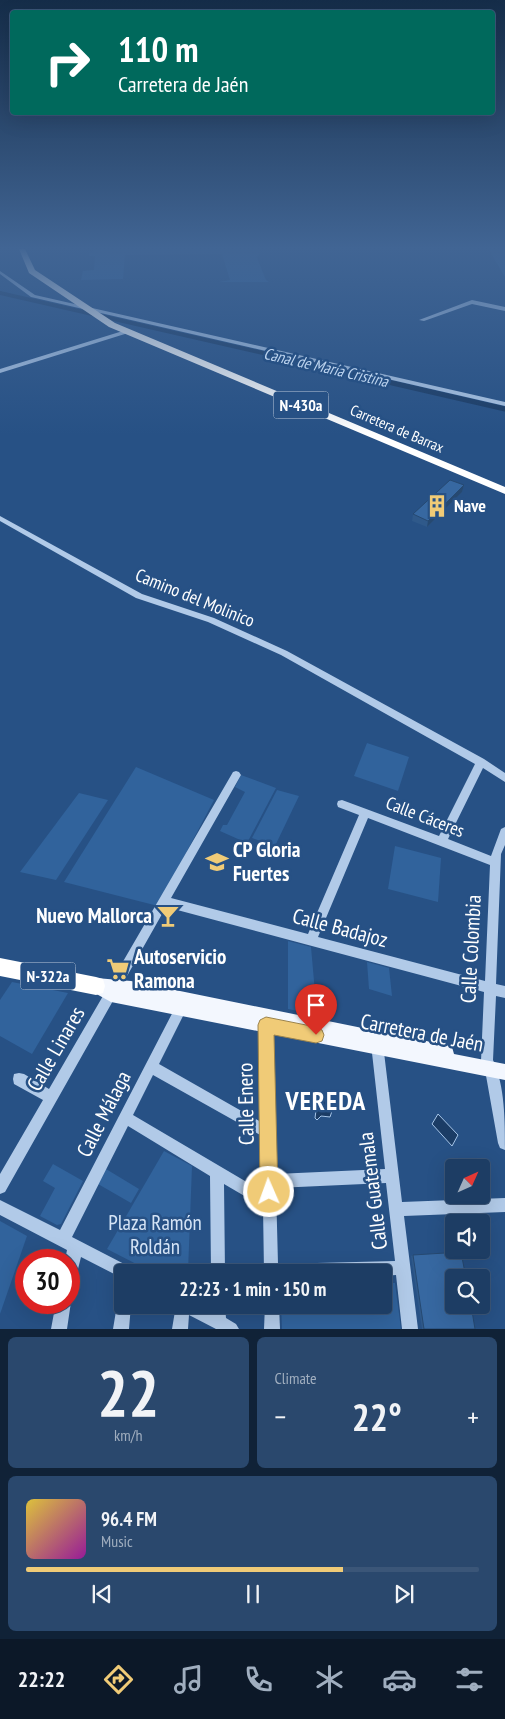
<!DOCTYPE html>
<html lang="en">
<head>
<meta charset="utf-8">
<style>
  :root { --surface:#1d3d64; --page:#2a486d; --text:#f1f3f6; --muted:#a0aebf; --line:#3b5678; --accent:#f0cb77 }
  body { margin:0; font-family:"PT Sans Narrow",sans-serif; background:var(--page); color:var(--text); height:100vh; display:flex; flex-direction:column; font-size:19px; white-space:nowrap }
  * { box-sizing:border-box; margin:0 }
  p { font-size:16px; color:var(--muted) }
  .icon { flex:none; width:28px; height:28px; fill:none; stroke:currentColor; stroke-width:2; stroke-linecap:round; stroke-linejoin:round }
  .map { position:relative; height:1329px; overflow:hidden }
  .panel { display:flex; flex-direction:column; gap:8px; padding:8px; background:#102237; flex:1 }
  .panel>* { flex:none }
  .banner { position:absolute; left:10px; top:10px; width:485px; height:105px; border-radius:5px; box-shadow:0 5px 20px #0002,0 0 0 1px var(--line); background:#00695c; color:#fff; overflow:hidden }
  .needle { width:32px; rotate:45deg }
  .tools { position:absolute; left:445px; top:1159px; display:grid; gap:10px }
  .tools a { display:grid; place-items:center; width:45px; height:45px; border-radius:5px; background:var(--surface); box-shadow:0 5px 20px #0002,0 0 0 1px var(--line); font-size:25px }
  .speed { position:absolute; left:15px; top:1249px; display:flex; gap:10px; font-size:25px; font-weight:700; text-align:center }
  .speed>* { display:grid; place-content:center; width:65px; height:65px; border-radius:50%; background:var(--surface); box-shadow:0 5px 20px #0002,0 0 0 1px var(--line); line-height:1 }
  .speed .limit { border:8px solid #d22; background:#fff; color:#111 }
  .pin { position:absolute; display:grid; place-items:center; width:42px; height:42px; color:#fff; margin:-51px -21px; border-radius:50% 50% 50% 0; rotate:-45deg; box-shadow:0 0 5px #0007 }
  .pin .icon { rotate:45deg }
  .me { position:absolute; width:55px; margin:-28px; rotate:358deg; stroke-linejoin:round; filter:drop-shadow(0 0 4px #0008) }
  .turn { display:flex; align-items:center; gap:18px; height:105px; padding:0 25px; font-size:22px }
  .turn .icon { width:65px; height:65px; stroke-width:2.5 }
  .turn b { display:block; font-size:35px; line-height:42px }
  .big { font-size:38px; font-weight:600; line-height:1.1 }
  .panel .card { flex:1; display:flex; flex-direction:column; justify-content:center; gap:8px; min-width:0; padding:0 18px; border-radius:8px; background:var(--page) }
  .panel .dial { align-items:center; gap:0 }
  .dial b { font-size:65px; line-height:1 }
  .song { display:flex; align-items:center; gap:15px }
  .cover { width:60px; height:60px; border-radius:8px; background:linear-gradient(135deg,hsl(50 70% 55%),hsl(300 70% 35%)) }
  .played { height:5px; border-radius:2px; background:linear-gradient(90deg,var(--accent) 70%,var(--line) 70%) }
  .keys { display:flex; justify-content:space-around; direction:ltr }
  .heat { display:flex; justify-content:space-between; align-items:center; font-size:28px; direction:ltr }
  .panel .tiles { flex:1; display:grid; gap:8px; grid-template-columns:1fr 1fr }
  .card:last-child { grid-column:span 2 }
  .trip { position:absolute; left:114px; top:1264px; width:278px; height:50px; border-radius:5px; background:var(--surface); box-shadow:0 5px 20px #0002,0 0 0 1px var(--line); font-weight:600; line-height:50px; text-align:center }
  .tabs { display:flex; height:80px; justify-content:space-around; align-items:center; background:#0c1828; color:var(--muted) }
  .tabs .icon { width:35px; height:35px }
  .tabs .current { color:var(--accent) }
  .tabs b { font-size:22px; color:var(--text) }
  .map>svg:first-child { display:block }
  .green { fill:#31639c }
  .water { fill:#1b3c65; stroke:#a6c5e8 }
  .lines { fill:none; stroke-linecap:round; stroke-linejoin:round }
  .canal-far1 { stroke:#1b3c65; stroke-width:4 }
  .canal { stroke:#1b3c65; stroke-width:5 }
  .minor { fill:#b1cae8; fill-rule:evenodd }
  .major { fill:#f3f7fe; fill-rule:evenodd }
  .highway { fill:#fff; fill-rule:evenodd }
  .wall { fill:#2f598a }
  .shaded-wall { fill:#264971 }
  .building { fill:#3768a1; stroke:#264971 }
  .route { fill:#f0cb77; stroke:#9c844d }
  .labels { text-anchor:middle; stroke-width:5; stroke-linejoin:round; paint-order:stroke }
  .far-street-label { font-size:15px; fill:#fff; stroke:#275185 }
  .far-water-label { font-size:16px; font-style:italic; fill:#bdd4ef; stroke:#275185 }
  .shield { fill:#275185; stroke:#becbda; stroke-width:1 }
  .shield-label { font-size:16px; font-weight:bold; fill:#fff }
  .poi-label { font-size:18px; font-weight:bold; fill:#fff; stroke:#275185; text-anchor:start }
  .street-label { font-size:18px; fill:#fff; stroke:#275185 }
  .near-poi-label { font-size:21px; font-weight:bold; fill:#fff; stroke:#275185; text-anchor:start }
  .near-street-label { font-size:21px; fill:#fff; stroke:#275185 }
  .near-park-label { font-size:21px; fill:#d5e4f6; stroke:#275185 }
  .near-district-label { font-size:26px; font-weight:bold; letter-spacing:1px; fill:#fff; stroke:#275185 }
</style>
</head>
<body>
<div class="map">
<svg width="505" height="1329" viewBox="0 0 505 1329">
  <rect width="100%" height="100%" fill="#275185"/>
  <g class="green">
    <path d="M94 249H259L260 253 257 258 266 280 269 282H219L230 280 222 254 125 255 123 279 81 280 83 271 94 270 95 256H89V253L94 252Z"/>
    <path d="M505 249V277L489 250Z"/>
    <path d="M367 743 409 757 398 791 354 776Z"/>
    <path d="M136 767 214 800 158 906 64 882Z"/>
    <path d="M241 775 276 788 247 843 220 831 223 825H227L245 792 235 787Z"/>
    <path d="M277 790 299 796 275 846 252 838Z"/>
    <path d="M79 793 108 800 56 880 20 872Z"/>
    <path d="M395 846 441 858 438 902 388 889Z"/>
    <path d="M288 941 311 947 317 1015 288 1009Z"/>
    <path d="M367 962 389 968 392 996 369 989Z"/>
    <path d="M12 982 68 993 32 1054 0 1036V1000Z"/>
    <path d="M164 1151 192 1166 188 1272H152L107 1249Z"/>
    <path d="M53 1164 83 1181 61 1224 57 1225 40 1216 55 1188 43 1181Z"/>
    <path d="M106 1169 139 1189 131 1203 98 1184Z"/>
    <path d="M0 1221 27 1236 0 1314Z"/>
    <path d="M383 1283H395L401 1329H282L281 1305H382Z"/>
  </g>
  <g class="water">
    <path d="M318 1095 329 1096V1107L332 1111 330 1117 321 1116 317 1120 315 1118Z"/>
    <path d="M438 1114 458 1135 452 1146 432 1124Z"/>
  </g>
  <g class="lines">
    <path class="canal-far1" d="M0 293 368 377"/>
    <path class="canal" d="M362 376 505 409"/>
    <g class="minor">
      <path d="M0 271 35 295 505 402V406L31 297 0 274Z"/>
      <path d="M472 300 505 307V311L472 304 424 321 419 320Z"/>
      <path d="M126 330 129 332 128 333 0 373V369Z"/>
      <path d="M0 516 142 594 214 618 287 651 484 759 505 773V782L483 768 448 839 491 856 501 829 505 827V845L501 854 496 984 505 986V998L496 996 493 1060C505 1086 505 1121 505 1150L500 1148 498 1143 485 1070 481 1061 484 992 166 907 5 1192 0 1194V1174L43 1100 14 1084 13 1079 14 1074 19 1073 24 1074 49 1089 233 772 236 771 239 772 241 775 171 898 308 934 359 815 338 807 337 804 338 801 342 800 439 836 475 764 281 655 208 622 136 598 0 521ZM368 818 490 865 485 981 318 937Z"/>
      <path d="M181 1002 185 1004 187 1008 159 1064 261 1122 260 1025 262 1021 266 1019 270 1021 272 1025 276 1174 385 1169 371 1044 373 1040 377 1038 381 1040 383 1044 402 1202 505 1198V1212L404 1216 418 1329H402L396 1275 382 1276V1272H264L263 1207 224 1184 225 1272H211L210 1176 128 1126 72 1237 130 1267 132 1272H122V1278L81 1257 74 1285 69 1287V1260H65L67 1250 0 1215V1200L60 1230 177 1004ZM153 1075 262 1136 261 1181 262 1191 133 1115ZM386 1183 395 1261 278 1264 276 1188Z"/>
      <path d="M69 1297 71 1302 67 1329H51L56 1302H69Z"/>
      <path d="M122 1298V1305H131L129 1329H113L117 1305 119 1300Z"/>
      <path d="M176 1305H201L211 1310V1305H225L226 1318 236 1324 239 1329H216L189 1315 188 1329H172Z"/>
      <path d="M265 1305H279L280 1329H264Z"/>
    </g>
    <path class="major" d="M96 978 131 981 446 1045 452 1047 454 1054 505 1064V1080L111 1002 91 991 88 986 91 981Z"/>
    <g class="highway">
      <path d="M19 249H25L35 270 115 323 505 487V494L109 327 29 273Z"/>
      <path d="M0 958 96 977 103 979 105 986 103 993 96 995 0 976Z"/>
    </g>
  </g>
  <g class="wall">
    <path d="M464 485 462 492 427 527 412 521 413 514Z"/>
    <path d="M413 1255 475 1329H422L411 1256Z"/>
  </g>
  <path class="shaded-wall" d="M464 485 462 492 427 527 428 521Z"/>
  <g class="building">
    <path d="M450 480 464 485 428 521 413 514Z"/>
    <path d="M461 1252 466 1278H454V1305H471L475 1329H424L413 1255Z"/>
  </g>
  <linearGradient id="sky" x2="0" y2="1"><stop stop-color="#152d49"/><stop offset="0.57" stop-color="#416594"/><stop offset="1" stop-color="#416594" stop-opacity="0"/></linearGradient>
  <rect width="505" height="435" fill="url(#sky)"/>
  <path class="route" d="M266 1017 316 1027 322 1030 324 1035 322 1041 316 1043 274 1035 278 1192 275 1198 269 1201 263 1198 260 1192 258 1025 260 1020Z"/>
  <defs>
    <symbol id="building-bare" viewBox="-9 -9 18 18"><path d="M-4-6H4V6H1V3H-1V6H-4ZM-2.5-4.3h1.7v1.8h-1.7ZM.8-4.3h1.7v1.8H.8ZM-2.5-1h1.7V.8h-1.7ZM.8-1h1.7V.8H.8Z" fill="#f0cb77" stroke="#275185" stroke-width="2.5" paint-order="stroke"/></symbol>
    <symbol id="school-bare" viewBox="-9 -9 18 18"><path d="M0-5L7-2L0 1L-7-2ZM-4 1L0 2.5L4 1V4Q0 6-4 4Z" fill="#f0cb77" stroke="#275185" stroke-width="2.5" paint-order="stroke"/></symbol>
    <symbol id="bar-bare" viewBox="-9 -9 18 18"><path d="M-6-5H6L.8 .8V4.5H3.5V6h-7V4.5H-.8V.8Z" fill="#f0cb77" stroke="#275185" stroke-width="2.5" paint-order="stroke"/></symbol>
    <symbol id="supermarket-bare" viewBox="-9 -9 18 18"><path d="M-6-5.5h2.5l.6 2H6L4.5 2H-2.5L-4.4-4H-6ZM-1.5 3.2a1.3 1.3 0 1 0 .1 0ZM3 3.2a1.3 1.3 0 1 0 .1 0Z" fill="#f0cb77" stroke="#275185" stroke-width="2.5" paint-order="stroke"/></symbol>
  </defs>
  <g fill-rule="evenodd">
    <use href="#building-bare" x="421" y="490" width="32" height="32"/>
    <use href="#school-bare" x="201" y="846" width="32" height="32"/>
    <use href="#bar-bare" x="152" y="900" width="32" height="32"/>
    <use href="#supermarket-bare" x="102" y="953" width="32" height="32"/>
  </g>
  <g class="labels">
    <g class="far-street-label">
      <text transform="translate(397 429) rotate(23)" y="5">Carretera de Barrax</text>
    </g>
    <g class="far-water-label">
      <text transform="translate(326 367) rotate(13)" y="6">Canal de María Cristina</text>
    </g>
    <g class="shield">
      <rect x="273.5" y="391.5" width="55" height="27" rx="4"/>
      <rect x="20.5" y="962.5" width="55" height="27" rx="4"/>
    </g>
    <g class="shield-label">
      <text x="301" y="411">N-430a</text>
      <text x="48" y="982">N-322a</text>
    </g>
    <g class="poi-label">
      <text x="454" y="512">Nave</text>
    </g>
    <g class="street-label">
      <text transform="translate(195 598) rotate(22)" y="6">Camino del Molinico</text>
      <text transform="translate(425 817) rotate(21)" y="6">Calle Cáceres</text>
    </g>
    <g class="near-poi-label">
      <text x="233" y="857">CP Gloria<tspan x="233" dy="24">Fuertes</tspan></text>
      <text x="152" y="923" text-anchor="end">Nuevo Mallorca</text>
      <text x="134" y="964">Autoservicio<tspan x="134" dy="24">Ramona</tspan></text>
    </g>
    <g class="near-street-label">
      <text transform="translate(340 928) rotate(15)" y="7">Calle Badajoz</text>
      <text transform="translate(471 949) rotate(-87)" y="7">Calle Colombia</text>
      <text transform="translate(422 1033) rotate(11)" y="7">Carretera de Jaén</text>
      <text transform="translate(56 1049) rotate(-60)" y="7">Calle Linares</text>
      <text transform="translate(246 1104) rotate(-91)" y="7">Calle Enero</text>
      <text transform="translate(104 1114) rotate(-63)" y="7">Calle Málaga</text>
      <text transform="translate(373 1191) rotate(-97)" y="7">Calle Guatemala</text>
    </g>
    <g class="near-park-label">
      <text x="155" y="1230">Plaza Ramón<tspan x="155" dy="24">Roldán</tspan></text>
    </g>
    <g class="near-district-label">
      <text x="326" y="1110">VEREDA</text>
    </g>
  </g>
</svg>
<div class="tools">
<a><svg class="needle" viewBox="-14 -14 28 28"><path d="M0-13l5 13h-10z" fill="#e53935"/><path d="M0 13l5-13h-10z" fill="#a0aebf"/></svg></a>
<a><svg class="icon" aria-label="sound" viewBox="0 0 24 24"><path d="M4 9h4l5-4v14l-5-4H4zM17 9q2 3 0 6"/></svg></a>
<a><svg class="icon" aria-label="search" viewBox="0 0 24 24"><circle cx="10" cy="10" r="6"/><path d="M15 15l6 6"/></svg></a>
</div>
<div class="speed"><div class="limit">30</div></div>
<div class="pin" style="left:316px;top:1035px;background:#d93025"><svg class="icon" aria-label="arrive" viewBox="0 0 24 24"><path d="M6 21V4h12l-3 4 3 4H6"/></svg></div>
<svg class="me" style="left:269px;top:1192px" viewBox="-20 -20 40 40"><circle r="17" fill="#f0cb77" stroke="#fff" stroke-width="3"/><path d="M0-11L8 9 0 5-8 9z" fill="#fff"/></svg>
<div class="trip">22:23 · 1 min · 150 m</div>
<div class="banner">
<div class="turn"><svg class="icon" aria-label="right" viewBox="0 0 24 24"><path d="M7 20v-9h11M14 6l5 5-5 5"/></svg><div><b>110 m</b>Carretera de Jaén</div></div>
</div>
</div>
<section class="panel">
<div class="tiles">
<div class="card dial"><b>22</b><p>km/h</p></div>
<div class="card"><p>Climate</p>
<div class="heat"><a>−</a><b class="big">22°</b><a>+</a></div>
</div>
<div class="card">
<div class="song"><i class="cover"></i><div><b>96.4 FM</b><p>Music</p></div></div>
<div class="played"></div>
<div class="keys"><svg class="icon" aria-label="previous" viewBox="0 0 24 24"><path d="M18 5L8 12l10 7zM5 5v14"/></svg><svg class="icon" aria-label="pause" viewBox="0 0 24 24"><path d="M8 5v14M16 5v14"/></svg><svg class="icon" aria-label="next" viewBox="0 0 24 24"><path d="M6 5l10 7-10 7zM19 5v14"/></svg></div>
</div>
</div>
</section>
<nav class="tabs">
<b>22:22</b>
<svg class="icon current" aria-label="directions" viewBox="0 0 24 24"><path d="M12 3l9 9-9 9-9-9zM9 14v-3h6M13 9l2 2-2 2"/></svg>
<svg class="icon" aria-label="music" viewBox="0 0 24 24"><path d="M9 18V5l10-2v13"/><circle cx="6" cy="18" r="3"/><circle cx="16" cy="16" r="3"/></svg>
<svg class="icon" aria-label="phone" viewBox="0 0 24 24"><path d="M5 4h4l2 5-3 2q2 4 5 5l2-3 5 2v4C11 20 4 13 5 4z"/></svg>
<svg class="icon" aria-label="climate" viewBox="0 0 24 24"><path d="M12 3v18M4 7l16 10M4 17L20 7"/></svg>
<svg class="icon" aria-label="car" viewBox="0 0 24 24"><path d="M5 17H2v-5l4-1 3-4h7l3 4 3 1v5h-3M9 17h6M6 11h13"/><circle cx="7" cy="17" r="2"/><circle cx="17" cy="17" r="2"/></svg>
<svg class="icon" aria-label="filters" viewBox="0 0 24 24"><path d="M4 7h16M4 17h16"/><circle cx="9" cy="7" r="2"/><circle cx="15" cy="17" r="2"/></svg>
</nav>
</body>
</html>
